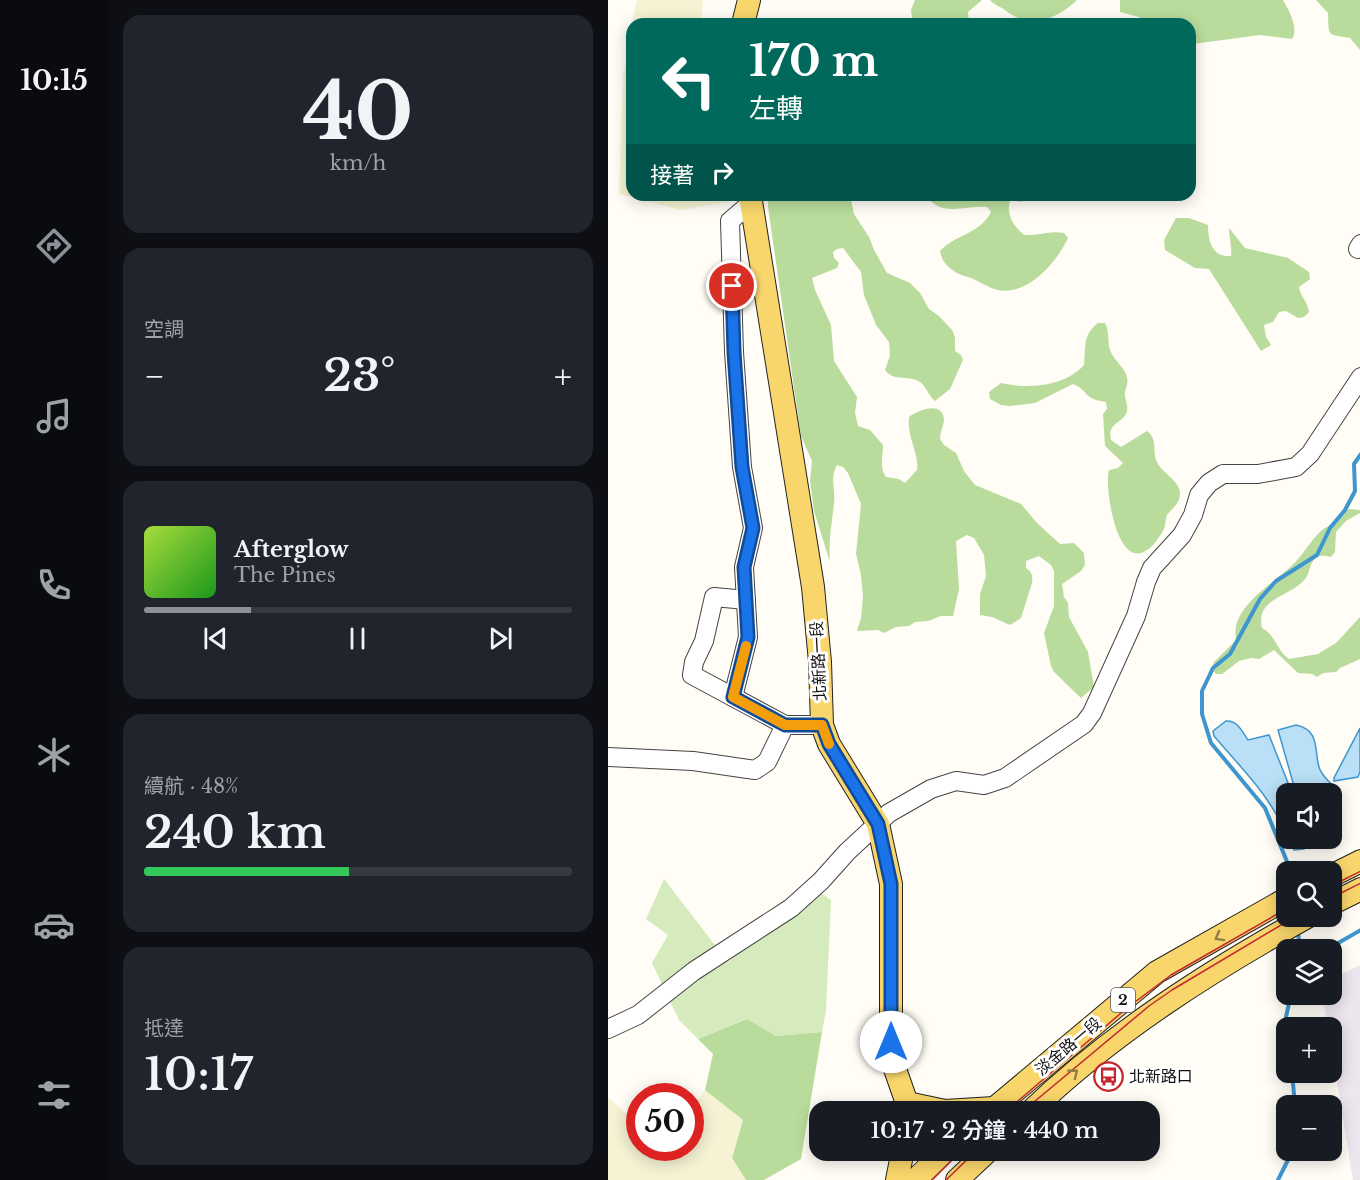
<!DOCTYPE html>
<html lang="zh-TW">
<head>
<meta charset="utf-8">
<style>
  :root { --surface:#171b24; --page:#20242c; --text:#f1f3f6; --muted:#9ea1a6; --line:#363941; --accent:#8c9099 }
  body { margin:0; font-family:"Libre Baskerville","Noto Sans TC",serif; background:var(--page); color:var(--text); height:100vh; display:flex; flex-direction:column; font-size:22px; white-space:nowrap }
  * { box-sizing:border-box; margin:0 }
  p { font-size:20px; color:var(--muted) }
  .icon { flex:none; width:33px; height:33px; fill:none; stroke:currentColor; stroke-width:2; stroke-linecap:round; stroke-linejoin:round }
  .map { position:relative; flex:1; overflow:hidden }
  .sheet { display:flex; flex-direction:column; gap:15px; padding:15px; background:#0d0f14; width:500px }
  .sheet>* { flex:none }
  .banner { position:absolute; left:18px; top:18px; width:570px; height:183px; border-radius:18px; box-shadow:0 3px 15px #0003; background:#00695c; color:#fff; overflow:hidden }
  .buttons { position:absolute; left:668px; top:783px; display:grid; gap:12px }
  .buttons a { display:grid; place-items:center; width:66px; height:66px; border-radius:12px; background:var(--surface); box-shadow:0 3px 15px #0003; font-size:30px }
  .speed { position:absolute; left:18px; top:1083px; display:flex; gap:12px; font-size:30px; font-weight:700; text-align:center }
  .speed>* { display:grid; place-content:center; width:78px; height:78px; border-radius:50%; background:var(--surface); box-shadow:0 3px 15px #0003; line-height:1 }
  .speed .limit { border:9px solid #d22; background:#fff; color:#111 }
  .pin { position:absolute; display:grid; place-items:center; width:51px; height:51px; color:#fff; margin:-26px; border:3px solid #fff; border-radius:50%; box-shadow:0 2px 6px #0007 }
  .me { position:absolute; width:66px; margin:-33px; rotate:0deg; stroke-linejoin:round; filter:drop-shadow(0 0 4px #0008) }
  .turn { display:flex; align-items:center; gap:21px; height:126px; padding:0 24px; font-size:27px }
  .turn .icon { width:78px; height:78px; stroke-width:2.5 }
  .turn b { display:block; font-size:42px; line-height:51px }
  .then { display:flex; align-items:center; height:57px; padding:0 24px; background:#0003; gap:12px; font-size:22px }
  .big { font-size:45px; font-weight:600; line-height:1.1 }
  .sheet .widget { flex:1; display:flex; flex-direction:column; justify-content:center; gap:9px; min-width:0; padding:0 21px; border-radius:18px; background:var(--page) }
  .sheet .dial { align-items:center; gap:0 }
  .dial b { font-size:78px; line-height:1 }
  .song { display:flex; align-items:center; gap:18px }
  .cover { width:72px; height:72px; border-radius:9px; background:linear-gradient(135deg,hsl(80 70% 55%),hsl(120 70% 35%)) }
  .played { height:6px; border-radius:3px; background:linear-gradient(90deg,var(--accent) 25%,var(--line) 25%) }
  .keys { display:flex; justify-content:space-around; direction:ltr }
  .heat { display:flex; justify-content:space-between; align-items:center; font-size:33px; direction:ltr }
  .charge { height:9px; border-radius:4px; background:linear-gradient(90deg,#34c759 48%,var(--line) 0) }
  .trip { position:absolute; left:201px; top:1101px; width:351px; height:60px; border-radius:18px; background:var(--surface); box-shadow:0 3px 15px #0003; font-weight:600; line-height:60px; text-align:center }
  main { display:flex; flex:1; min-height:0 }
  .tabs { display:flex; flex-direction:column; width:108px; justify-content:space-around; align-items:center; background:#090b0e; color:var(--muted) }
  .tabs .icon { width:42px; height:42px }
  .tabs .selected { color:var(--accent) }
  .tabs b { font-size:27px; color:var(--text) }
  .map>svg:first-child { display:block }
  .industrial { fill:#eee6ef }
  .farmland { fill:#f6f3d4 }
  .green { fill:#d5ebbd }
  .forest { fill:#b9dc9c }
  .water { fill:#b9e0f7; stroke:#3f96cf; stroke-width:1.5 }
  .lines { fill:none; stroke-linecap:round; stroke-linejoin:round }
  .stream { stroke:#3f96cf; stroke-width:4 }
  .minor-casing { stroke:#444; stroke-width:20 }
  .major-casing { stroke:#222; stroke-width:24 }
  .minor { stroke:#fff; stroke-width:18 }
  .major { stroke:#f9d66b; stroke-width:22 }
  .tram { stroke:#c4262e; stroke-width:1.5 }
  .oneway { stroke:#917d42 }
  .route-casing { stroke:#114b97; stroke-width:15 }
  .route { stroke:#1a73e8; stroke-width:10 }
  .slow { stroke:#f59e0b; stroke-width:10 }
  .labels { text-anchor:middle; stroke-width:6; stroke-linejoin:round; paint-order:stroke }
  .shield { fill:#fff; stroke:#585858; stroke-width:1.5 }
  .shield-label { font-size:15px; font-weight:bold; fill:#111 }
  .street-label { font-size:16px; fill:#111; stroke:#fff }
  .poi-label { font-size:16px; fill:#111; stroke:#fff; text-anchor:start }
</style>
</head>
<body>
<main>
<nav class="tabs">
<b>10:15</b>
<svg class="icon selected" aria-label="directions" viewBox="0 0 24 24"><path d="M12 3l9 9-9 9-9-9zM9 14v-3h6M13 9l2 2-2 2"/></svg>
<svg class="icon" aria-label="music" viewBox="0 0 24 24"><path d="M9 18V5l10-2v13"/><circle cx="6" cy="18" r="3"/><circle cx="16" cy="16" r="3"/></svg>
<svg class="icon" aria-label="phone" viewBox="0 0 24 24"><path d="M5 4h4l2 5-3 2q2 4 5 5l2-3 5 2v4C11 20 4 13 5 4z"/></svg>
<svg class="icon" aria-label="climate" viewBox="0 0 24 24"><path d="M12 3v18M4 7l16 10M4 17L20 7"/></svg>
<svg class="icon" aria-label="car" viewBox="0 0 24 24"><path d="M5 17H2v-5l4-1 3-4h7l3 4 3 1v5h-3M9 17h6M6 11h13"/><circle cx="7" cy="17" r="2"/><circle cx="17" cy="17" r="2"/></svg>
<svg class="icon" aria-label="filters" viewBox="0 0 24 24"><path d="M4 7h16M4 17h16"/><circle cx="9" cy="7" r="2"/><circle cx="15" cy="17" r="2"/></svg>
</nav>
<section class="sheet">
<div class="widget dial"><b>40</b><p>km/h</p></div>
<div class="widget"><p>空調</p>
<div class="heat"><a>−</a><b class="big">23°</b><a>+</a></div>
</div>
<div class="widget">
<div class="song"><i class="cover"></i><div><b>Afterglow</b><p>The Pines</p></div></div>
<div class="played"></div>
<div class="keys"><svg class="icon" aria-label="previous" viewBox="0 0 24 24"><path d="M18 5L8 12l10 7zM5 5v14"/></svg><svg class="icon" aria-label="pause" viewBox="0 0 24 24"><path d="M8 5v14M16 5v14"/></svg><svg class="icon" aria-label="next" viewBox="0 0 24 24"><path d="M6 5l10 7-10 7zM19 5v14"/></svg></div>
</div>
<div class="widget"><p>續航 · 48%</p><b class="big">240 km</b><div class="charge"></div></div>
<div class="widget"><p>抵達</p><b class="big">10:17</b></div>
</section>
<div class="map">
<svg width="753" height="1180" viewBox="0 0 753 1180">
  <rect width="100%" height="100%" fill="#fffdf5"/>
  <path class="industrial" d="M752 965 753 1180H745L723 1046V1028L720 1027 715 1000 717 995 723 994V979Z"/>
  <g class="farmland">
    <path d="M29 0H95L93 24H24Z"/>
    <path d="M24 25V195H139V198L73 210 11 194 15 77Z"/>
    <path d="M97 1090 135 1120 124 1158 138 1180H0V1097L31 1125 32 1148H82L83 1108Z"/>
  </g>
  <path class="green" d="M56 879 120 962 210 891 223 900 218 1010 214 1032 168 1036 138 1019 90 1039 71 1020 44 963 60 935 38 919Z"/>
  <g class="forest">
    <path d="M307 0H374L360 12 361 24H305L303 10Z"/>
    <path d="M382 0H469C448 20 422 30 397 10 392 6 386 5 382 0Z"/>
    <path d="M512 0H675C681 10 691 29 684 39L652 35 585 44 582 43V24H544L531 17 512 12Z"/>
    <path d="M708 0H752V50L742 38C718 34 721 37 720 13Z"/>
    <path d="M171 195H242L246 214 261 237 266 250 279 273 302 283 312 293 321 309 331 316 344 330 347 337V351L353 355 355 360 342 389 327 401C319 395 318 383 308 380 296 376 286 381 277 370L282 356 281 342 268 325 256 295 253 272 235 248 229 249 225 252 226 258 231 263 229 268 204 278 207 290 223 325 226 361 249 397 247 413 250 426 262 430 275 445C275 456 271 467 278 477L291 479 297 483 309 470C311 452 299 439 301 417 309 411 334 400 336 419 336 425 332 432 332 439L336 445 348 453 356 471 367 485 413 504 429 523 452 544 466 543 476 553 477 565 473 571 454 584 456 597 460 603 461 617 480 652 486 687 473 698 446 672 443 666 436 633 446 606V571L443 565 431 556 418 561V568C424 572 425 576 424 583L413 618 402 625 384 617 372 615V594L378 576 376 555 366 538 359 535 348 541 351 589 345 616H333L320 621 307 622 301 626 288 627 276 633 270 630 249 631 253 618 255 597 253 575 248 554 253 504 240 473 235 467 229 465C221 479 228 489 226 503 224 524 220 541 222 562L206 511 202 481 204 461 193 436 160 207V201Z"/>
    <path d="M319 195H417L414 202 402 200C398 215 405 225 416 235 430 236 442 230 456 233L460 238C449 262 420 296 390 290 380 288 370 280 360 277 347 274 334 265 332 251 348 234 372 234 383 212L379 207C359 205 330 218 319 195Z"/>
    <path d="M568 218H581L600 225C600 240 604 258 623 256 624 245 621 238 621 228L637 248 680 258 701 272 702 279 691 287C692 296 700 302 701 312L696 317 690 318 678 311 671 312 665 322 656 325 658 337 663 345 653 351 601 269 587 268 557 250 556 240Z"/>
    <path d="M490 323H497C502 332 499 341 502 350 506 361 517 367 519 378 521 385 516 389 517 396 518 401 521 409 518 414 512 424 499 424 503 440L513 447 539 431C551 440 543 453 550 464 556 474 571 481 572 492 573 503 564 508 559 515 557 519 558 524 556 529 553 535 545 547 539 550 509 572 496 487 501 470L510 468 515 463 497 446 495 414 499 409 498 402C474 399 481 390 465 384L427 403 401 406 393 405 382 399 381 392 393 383C419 389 457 387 476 365 478 348 474 335 490 323Z"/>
    <path d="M742 509 752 510V513L738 521 728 532 727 552 723 557C719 556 713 555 709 557 702 561 702 572 698 578 684 597 647 597 654 628 667 634 669 651 681 659L710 654 728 643 752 617V659L732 668 728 672 715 673 709 677 704 674 690 673 666 650 651 659 643 658 631 661 614 674H608L604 669 606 662 628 640C627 633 627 624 631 618 642 594 673 579 690 559 698 550 704 539 713 531 716 528 721 526 725 523 731 518 733 511 742 509Z"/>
    <path d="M139 1019 168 1036 214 1032 193 1159 156 1180H138L124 1158 135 1120 97 1090 105 1054 90 1039Z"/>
  </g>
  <g class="water">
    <path d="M618 721C629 720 634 731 640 740L661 735 684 793 678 794V835C663 796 633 768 606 736L605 731Z"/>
    <path d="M688 725C712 730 706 749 711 767 713 775 720 780 725 786L723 812V794L688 793 670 730Z"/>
    <path d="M752 728V772L750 777 726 781V778Z"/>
    <path d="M680 839H698L700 843 696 849 686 850Z"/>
  </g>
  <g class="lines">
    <g class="stream">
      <path d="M681 872 680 864 657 808 603 743 594 714V691L605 668 622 654 652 599 668 581 709 555 722 528 737 510 747 491 746 464 753 454"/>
      <path d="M690 932 692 950"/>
      <path d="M718 950 753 930"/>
      <path d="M679 1028 678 1017 683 994"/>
      <path d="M684 1072 687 1106"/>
      <path d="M670 1180 685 1150"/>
    </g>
    <defs>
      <g id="minor">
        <path d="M750 249 753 244"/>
        <path d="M138 600 106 597 96 641 86 662 84 675 177 725H214"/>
        <path d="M125 697 140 637 136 567 145 528 134 467 126 352 122 221 143 203"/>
        <path d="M0 757 85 761 147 770 159 762 177 725"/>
        <path d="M0 1029 30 1015 86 971 183 908 213 881 239 852 281 813 323 789 348 781 376 785 397 778 476 724 484 713 528 616 538 582 544 568 574 535 585 515 591 495 601 483 615 474H650L688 467 702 454 753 377"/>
      </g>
      <g id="major">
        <path d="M135 24 141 0"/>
        <path d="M142 195 205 587 212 662 214 725 221 744 270 824 283 884V1042L287 1069 302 1112"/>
        <path d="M723 876 753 861"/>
        <path d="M723 904 753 889"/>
        <path d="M298 1112 299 1103 337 1111 386 1108"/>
        <path d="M382 1112 549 972 678 899"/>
        <path d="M422 1112C504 1033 602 971 701 916"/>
        <path d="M289 1180 295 1150"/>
        <path d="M307 1180 338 1150"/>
        <path d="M349 1180 381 1150"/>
      </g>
    </defs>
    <use href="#minor" class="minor-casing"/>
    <use href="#major" class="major-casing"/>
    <use href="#minor" class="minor"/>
    <use href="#major" class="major"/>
    <g class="tram">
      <path d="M723 886 753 871"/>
      <path d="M723 898 753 883"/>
      <path d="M397 1112 519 1008 563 975 678 909"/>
      <path d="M414 1112 541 1006 564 990 688 916"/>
      <path d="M324 1180 354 1150"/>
      <path d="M338 1180 369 1150"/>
    </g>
  </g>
  <defs><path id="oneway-chevron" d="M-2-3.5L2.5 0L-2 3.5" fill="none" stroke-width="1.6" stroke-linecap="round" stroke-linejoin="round" transform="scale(1.5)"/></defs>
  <g class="oneway">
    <use href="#oneway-chevron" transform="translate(611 937) rotate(151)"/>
    <use href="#oneway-chevron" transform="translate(466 1073) rotate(-38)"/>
  </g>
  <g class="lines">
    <defs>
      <path id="route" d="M124 286 126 352 134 467 145 528 136 567 140 637 125 697 177 725H214L221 744 270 824 283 884V1042"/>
    </defs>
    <use href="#route" class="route-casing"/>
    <use href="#route" class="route"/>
    <path class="slow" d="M138 646 125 697 177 725H214L221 744"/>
  </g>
  <defs>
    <symbol id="bus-ring" viewBox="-11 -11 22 22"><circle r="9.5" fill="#fff" stroke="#c4262e" stroke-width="1.5"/><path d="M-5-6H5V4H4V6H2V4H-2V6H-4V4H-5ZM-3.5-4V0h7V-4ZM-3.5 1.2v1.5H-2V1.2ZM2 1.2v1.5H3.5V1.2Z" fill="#c4262e"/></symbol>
  </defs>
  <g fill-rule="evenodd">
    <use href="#bus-ring" x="484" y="1060" width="33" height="33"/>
  </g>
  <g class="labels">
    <rect class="shield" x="503" y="988" width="24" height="24" rx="4.5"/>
    <g class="shield-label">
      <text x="515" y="1005">2</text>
    </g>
    <g class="street-label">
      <text transform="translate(210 661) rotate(-93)" y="6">北新路一段</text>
      <text transform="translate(460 1046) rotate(-40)" y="6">淡金路一段</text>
    </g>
    <g class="poi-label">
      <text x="521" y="1082">北新路口</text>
    </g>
  </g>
</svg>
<div class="buttons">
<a><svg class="icon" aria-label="sound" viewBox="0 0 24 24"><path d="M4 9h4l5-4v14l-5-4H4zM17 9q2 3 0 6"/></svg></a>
<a><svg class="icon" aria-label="search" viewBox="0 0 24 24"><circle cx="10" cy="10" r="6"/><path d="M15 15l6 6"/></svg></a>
<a><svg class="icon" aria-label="layers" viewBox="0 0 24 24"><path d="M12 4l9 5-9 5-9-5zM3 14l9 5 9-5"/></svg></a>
<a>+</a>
<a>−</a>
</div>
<div class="speed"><div class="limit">50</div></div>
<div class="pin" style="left:124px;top:286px;background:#d93025"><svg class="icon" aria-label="arrive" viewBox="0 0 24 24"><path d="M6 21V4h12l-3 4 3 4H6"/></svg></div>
<svg class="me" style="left:283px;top:1042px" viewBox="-20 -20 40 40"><circle r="19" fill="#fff"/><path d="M0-13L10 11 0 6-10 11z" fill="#1a73e8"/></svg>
<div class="trip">10:17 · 2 分鐘 · 440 m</div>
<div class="banner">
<div class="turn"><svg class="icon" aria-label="left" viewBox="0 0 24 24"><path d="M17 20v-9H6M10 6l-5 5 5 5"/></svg><div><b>170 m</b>左轉</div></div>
<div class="then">接著<svg class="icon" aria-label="right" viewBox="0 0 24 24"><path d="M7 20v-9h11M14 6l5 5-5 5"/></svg></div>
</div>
</div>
</main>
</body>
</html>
